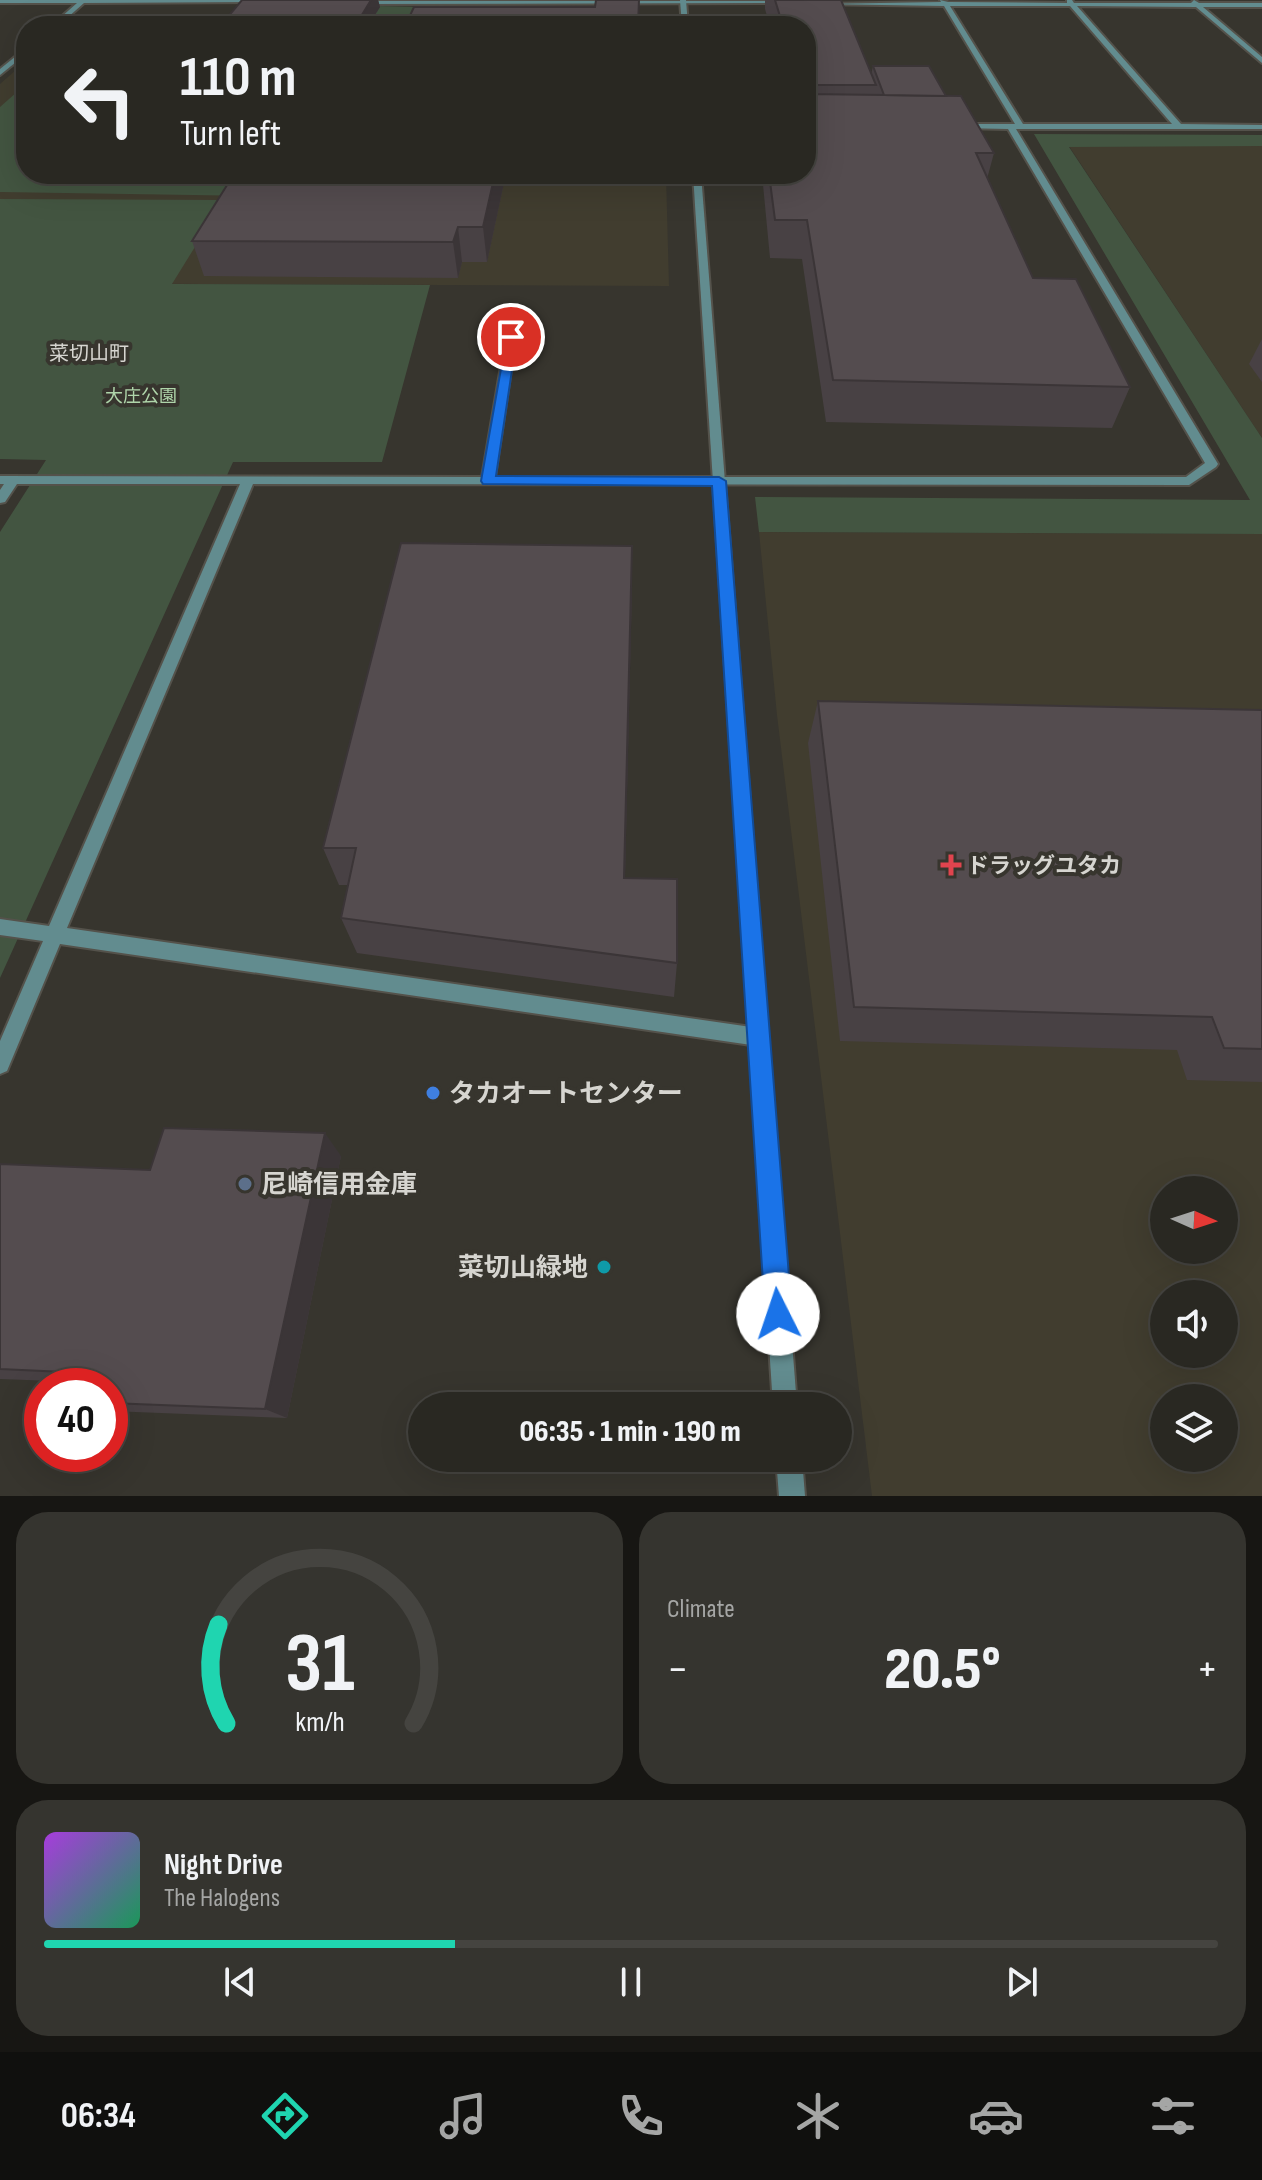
<!DOCTYPE html>
<html lang="en">
<head>
<meta charset="utf-8">
<style>
  :root { --surface:#292822; --page:#35342f; --text:#f1f3f6; --muted:#a5a6a5; --line:#454440; --accent:#1fd5b0 }
  body { margin:0; font-family:"Sofia Sans Condensed","Noto Sans JP",sans-serif; background:var(--page); color:var(--text); height:100vh; display:flex; flex-direction:column; font-size:30px; white-space:nowrap }
  * { box-sizing:border-box; margin:0 }
  p { font-size:26px; color:var(--muted) }
  .icon { flex:none; width:44px; height:44px; fill:none; stroke:currentColor; stroke-width:2; stroke-linecap:round; stroke-linejoin:round }
  .map { position:relative; height:1496px; overflow:hidden }
  .drawer { display:flex; flex-direction:column; gap:16px; padding:16px; background:#171613; flex:1 }
  .drawer>* { flex:none }
  .guide { position:absolute; left:16px; top:16px; width:800px; height:168px; border-radius:32px; box-shadow:0 8px 32px #0002,0 0 0 2px var(--line); background:#292822; color:var(--text); overflow:hidden }
  .needle { width:52px; rotate:93deg }
  .buttons { position:absolute; left:1150px; top:1176px; display:grid; gap:16px }
  .buttons a { display:grid; place-items:center; width:88px; height:88px; border-radius:50%; background:var(--surface); box-shadow:0 8px 32px #0002,0 0 0 2px var(--line); font-size:40px }
  .speed { position:absolute; left:24px; top:1368px; display:flex; gap:16px; font-size:40px; font-weight:700; text-align:center }
  .speed>* { display:grid; place-content:center; width:104px; height:104px; border-radius:50%; background:var(--surface); box-shadow:0 8px 32px #0002,0 0 0 2px var(--line); line-height:1 }
  .speed .limit { border:12px solid #d22; background:#fff; color:#111 }
  .pin { position:absolute; display:grid; place-items:center; width:68px; height:68px; color:#fff; margin:-34px; border:4px solid #fff; border-radius:50%; box-shadow:0 2px 8px #0007 }
  .me { position:absolute; width:88px; margin:-44px; rotate:356deg; stroke-linejoin:round; filter:drop-shadow(0 0 6px #0008) }
  .turn { display:flex; align-items:center; gap:28px; height:168px; padding:0 32px; font-size:36px }
  .turn .icon { width:104px; height:104px; stroke-width:2.5 }
  .turn b { display:block; font-size:56px; line-height:68px }
  .big { font-size:60px; font-weight:800; line-height:1.1 }
  .drawer .tile { flex:1; display:flex; flex-direction:column; justify-content:center; gap:12px; min-width:0; padding:0 28px; border-radius:32px; background:var(--page) }
  .drawer .dial { align-items:center; gap:0 }
  .dial svg { height:208px; overflow:visible; fill:none; stroke:var(--line); stroke-width:7; stroke-linecap:round; text-anchor:middle }
  .dial text { fill:var(--text); stroke:none }
  .song { display:flex; align-items:center; gap:24px }
  .cover { width:96px; height:96px; border-radius:12px; background:linear-gradient(135deg,hsl(280 70% 55%),hsl(150 70% 35%)) }
  .played { height:8px; border-radius:4px; background:linear-gradient(90deg,var(--accent) 35%,var(--line) 35%) }
  .keys { display:flex; justify-content:space-around; direction:ltr }
  .heat { display:flex; justify-content:space-between; align-items:center; font-size:44px; direction:ltr }
  .drawer .tiles { flex:1; display:grid; gap:16px; grid-template-columns:1fr 1fr }
  .tile:last-child { grid-column:span 2 }
  .trip { position:absolute; left:408px; top:1392px; width:444px; height:80px; border-radius:40px; background:var(--surface); box-shadow:0 8px 32px #0002,0 0 0 2px var(--line); font-weight:800; line-height:80px; text-align:center }
  .dock { display:flex; height:128px; justify-content:space-around; align-items:center; background:#10100e; color:var(--muted) }
  .dock .icon { width:56px; height:56px }
  .dock .current { color:var(--accent) }
  .dock b { font-size:36px; color:var(--text) }
  .map>svg:first-child { display:block }
  .built { fill:#413d2f; fill-rule:evenodd }
  .green { fill:#435541 }
  .lines { fill:none; stroke-linecap:round; stroke-linejoin:round }
  .minor-casing { stroke:#54524b; stroke-width:4 }
  .tertiary-casing { stroke:#54524b; stroke-width:4 }
  .minor { fill:#628c8f; fill-rule:evenodd }
  .tertiary { fill:#628c8f; fill-rule:evenodd }
  .wall { fill:#484144 }
  .shaded-wall { fill:#3b3537 }
  .building { fill:#544c4f; stroke:#3b3537; stroke-width:2 }
  .route { fill:#1a73e8; stroke:#114b97; stroke-width:2 }
  .health-dot { fill:#e0444e; stroke:#37352e; stroke-width:3 }
  .shop-dot { fill:#3f7fe0; stroke:#37352e; stroke-width:3 }
  .service-dot { fill:#5c6f8a; stroke:#37352e; stroke-width:3 }
  .culture-dot { fill:#0f9aa8; stroke:#37352e; stroke-width:3 }
  .labels { text-anchor:middle; stroke-width:8; stroke-linejoin:round; paint-order:stroke }
  .far-park-label { font-size:18px; fill:#afd5aa; stroke:#37352e }
  .far-neighbourhood-label { font-size:20px; fill:#d6d5d0; stroke:#37352e }
  .poi-label { font-size:22px; font-weight:bold; fill:#d6d5d0; stroke:#37352e; text-anchor:start }
  .near-poi-label { font-size:26px; font-weight:bold; fill:#d6d5d0; stroke:#37352e; text-anchor:start }
</style>
</head>
<body>
<div class="map">
<svg width="1262" height="1496" viewBox="0 0 1262 1496">
  <rect width="100%" height="100%" fill="#37352e"/>
  <g class="built">
    <path d="M78 15 351 26H66Z"/>
    <path d="M26 61V174H666L669 286 0 283V84Z"/>
    <path d="M1069 146H1262V438Z"/>
    <path d="M759 532 1262 534V1496H872L777 715ZM1164 1190H1224V1250H1164ZM1164 1294H1224V1354H1164ZM1164 1398H1224V1458H1164Z"/>
  </g>
  <g class="green">
    <path d="M377 6 423 7 416 26 367 25Z"/>
    <path d="M26 84V174H332L321 197 0 192V107Z"/>
    <path d="M1034 134 1262 135V146L1069 147 1262 438V534L759 532 755 497 1250 500Z"/>
    <path d="M0 199 224 200 172 284 430 285 382 462H233L0 978V532L46 460 0 459Z"/>
  </g>
  <g class="lines">
    <defs>
      <g id="minor">
        <path d="M0 0H262L265 2 84 3 58 26H51L77 3H0Z"/>
        <path d="M940 0 948 2 1067 3V0H1072L1074 3H1191L1194 0 1199 3H1262V7H1203L1262 57V63L1196 7 1077 6 1181 124 1262 125V129H1016L1218 464 1216 467 1189 485 253 484 67 928 758 1028 765 1030 768 1037 765 1044 758 1046 60 944 7 1071 0 1074V1041L43 941 0 935V919L49 926 240 484H17L5 502 0 503V490L4 484H0V476L482 477 506 337 511 334 516 337 495 477H1186L1205 463 1008 129 960 128 956 126 960 124H1015L944 6 819 4 941 2ZM950 6H1070L1172 124H1023Z"/>
        <path d="M356 1H786L789 3 358 4Z"/>
        <path d="M26 48V54L0 75V69Z"/>
      </g>
      <g id="tertiary">
        <path d="M680 0H686L688 26H682Z"/>
        <path d="M693 174H701L797 1406H773Z"/>
        <path d="M776 1458H802L805 1496H779Z"/>
      </g>
    </defs>
    <use href="#minor" class="minor-casing"/>
    <use href="#tertiary" class="tertiary-casing"/>
    <use href="#minor" class="minor"/>
    <use href="#tertiary" class="tertiary"/>
  </g>
  <g class="wall">
    <path d="M242 0H378L380 7 368 26H228L226 19Z"/>
    <path d="M765 0H841L871 75 873 66 946 96 994 153 987 179 1033 278 1130 387 1112 428 826 422 802 259 770 258 762 174H806V26H770L765 9Z"/>
    <path d="M234 174H635V178H505L487 262H462L458 278 204 276 192 241Z"/>
    <path d="M1262 339V382L1249 364Z"/>
    <path d="M632 588 625 878 677 963 674 997 357 953 341 918 348 885H339L323 848Z"/>
    <path d="M818 701 1262 710V1082L1187 1080 1177 1050 840 1041 808 743Z"/>
    <path d="M341 1156 287 1418 110 1411V1386L81 1382 0 1379V1164L150 1170Z"/>
  </g>
  <g class="shaded-wall">
    <path d="M371 0H378L380 7 368 26H358L357 23Z"/>
    <path d="M495 174H505V178L487 262 483 227Z"/>
    <path d="M458 227 462 262 458 278 453 242Z"/>
    <path d="M632 546V588L624 915V878Z"/>
    <path d="M325 1133 341 1156 287 1418 265 1409Z"/>
  </g>
  <g class="building">
    <path d="M242 0H371L357 23 226 19Z"/>
    <path d="M596 0H639L638 26H405L414 7H595Z"/>
    <path d="M775 0H841L876 85H810L808 94 961 96 994 153H976L1033 278 1076 279 1130 387 833 380 807 220H775L769 174H806V26H783Z"/>
    <path d="M873 66H929L946 96 884 95Z"/>
    <path d="M234 174H495L483 227H458L453 242 192 241Z"/>
    <path d="M401 543 632 546 624 878 677 879V963L341 918 356 848H323Z"/>
    <path d="M818 701 1262 710V1049L1224 1048 1212 1017 854 1007Z"/>
    <path d="M164 1128 325 1133 265 1409 110 1403V1386H80L85 1373 0 1369V1164L150 1170Z"/>
  </g>
  <path class="route" d="M507 335 517 337 496 476 719 477 726 481 792 1314 788 1323 778 1327 769 1323 765 1314 712 486 483 484 481 481Z"/>
  <path class="health-dot" d="M947 853h8v8h8v8h-8v8h-8v-8h-8v-8h8z"/>
  <circle class="shop-dot" cx="433" cy="1093" r="8"/>
  <circle class="service-dot" cx="245" cy="1184" r="8"/>
  <circle class="culture-dot" cx="604" cy="1267" r="8"/>
  <g class="labels">
    <g class="far-park-label">
      <text x="141" y="402">大庄公園</text>
    </g>
    <g class="far-neighbourhood-label">
      <text x="89" y="360">菜切山町</text>
    </g>
    <g class="poi-label">
      <text x="967" y="873">ドラッグユタカ</text>
    </g>
    <g class="near-poi-label">
      <text x="449" y="1102">タカオートセンター</text>
      <text x="261" y="1193">尼崎信用金庫</text>
      <text x="588" y="1276" text-anchor="end">菜切山緑地</text>
    </g>
  </g>
</svg>
<div class="buttons">
<a><svg class="needle" viewBox="-14 -14 28 28"><path d="M0-13l5 13h-10z" fill="#e53935"/><path d="M0 13l5-13h-10z" fill="#a5a6a5"/></svg></a>
<a><svg class="icon" aria-label="sound" viewBox="0 0 24 24"><path d="M4 9h4l5-4v14l-5-4H4zM17 9q2 3 0 6"/></svg></a>
<a><svg class="icon" aria-label="layers" viewBox="0 0 24 24"><path d="M12 4l9 5-9 5-9-5zM3 14l9 5 9-5"/></svg></a>
</div>
<div class="speed"><div class="limit">40</div></div>
<div class="pin" style="left:511px;top:337px;background:#d93025"><svg class="icon" aria-label="arrive" viewBox="0 0 24 24"><path d="M6 21V4h12l-3 4 3 4H6"/></svg></div>
<svg class="me" style="left:778px;top:1314px" viewBox="-20 -20 40 40"><circle r="19" fill="#fff"/><path d="M0-13L10 11 0 6-10 11z" fill="#1a73e8"/></svg>
<div class="trip">06:35 · 1 min · 190 m</div>
<div class="guide">
<div class="turn"><svg class="icon" aria-label="left" viewBox="0 0 24 24"><path d="M17 20v-9H6M10 6l-5 5 5 5"/></svg><div><b>110 m</b>Turn left</div></div>
</div>
</div>
<section class="drawer">
<div class="tiles">
<div class="tile dial"><svg viewBox="0 0 100 80">
<path d="M14 69A42 42 0 1 1 86 69"/>
<path d="M14 69A42 42 0 0 1 11 31" stroke="#1fd5b0"/>
<text x="50" y="56" font-size="32" font-weight="700">31</text>
<text x="50" y="72" font-size="11">km/h</text>
</svg></div>
<div class="tile"><p>Climate</p>
<div class="heat"><a>−</a><b class="big">20.5°</b><a>+</a></div>
</div>
<div class="tile">
<div class="song"><i class="cover"></i><div><b>Night Drive</b><p>The Halogens</p></div></div>
<div class="played"></div>
<div class="keys"><svg class="icon" aria-label="previous" viewBox="0 0 24 24"><path d="M18 5L8 12l10 7zM5 5v14"/></svg><svg class="icon" aria-label="pause" viewBox="0 0 24 24"><path d="M8 5v14M16 5v14"/></svg><svg class="icon" aria-label="next" viewBox="0 0 24 24"><path d="M6 5l10 7-10 7zM19 5v14"/></svg></div>
</div>
</div>
</section>
<nav class="dock">
<b>06:34</b>
<svg class="icon current" aria-label="directions" viewBox="0 0 24 24"><path d="M12 3l9 9-9 9-9-9zM9 14v-3h6M13 9l2 2-2 2"/></svg>
<svg class="icon" aria-label="music" viewBox="0 0 24 24"><path d="M9 18V5l10-2v13"/><circle cx="6" cy="18" r="3"/><circle cx="16" cy="16" r="3"/></svg>
<svg class="icon" aria-label="phone" viewBox="0 0 24 24"><path d="M5 4h4l2 5-3 2q2 4 5 5l2-3 5 2v4C11 20 4 13 5 4z"/></svg>
<svg class="icon" aria-label="climate" viewBox="0 0 24 24"><path d="M12 3v18M4 7l16 10M4 17L20 7"/></svg>
<svg class="icon" aria-label="car" viewBox="0 0 24 24"><path d="M5 17H2v-5l4-1 3-4h7l3 4 3 1v5h-3M9 17h6M6 11h13"/><circle cx="7" cy="17" r="2"/><circle cx="17" cy="17" r="2"/></svg>
<svg class="icon" aria-label="filters" viewBox="0 0 24 24"><path d="M4 7h16M4 17h16"/><circle cx="9" cy="7" r="2"/><circle cx="15" cy="17" r="2"/></svg>
</nav>
</body>
</html>
